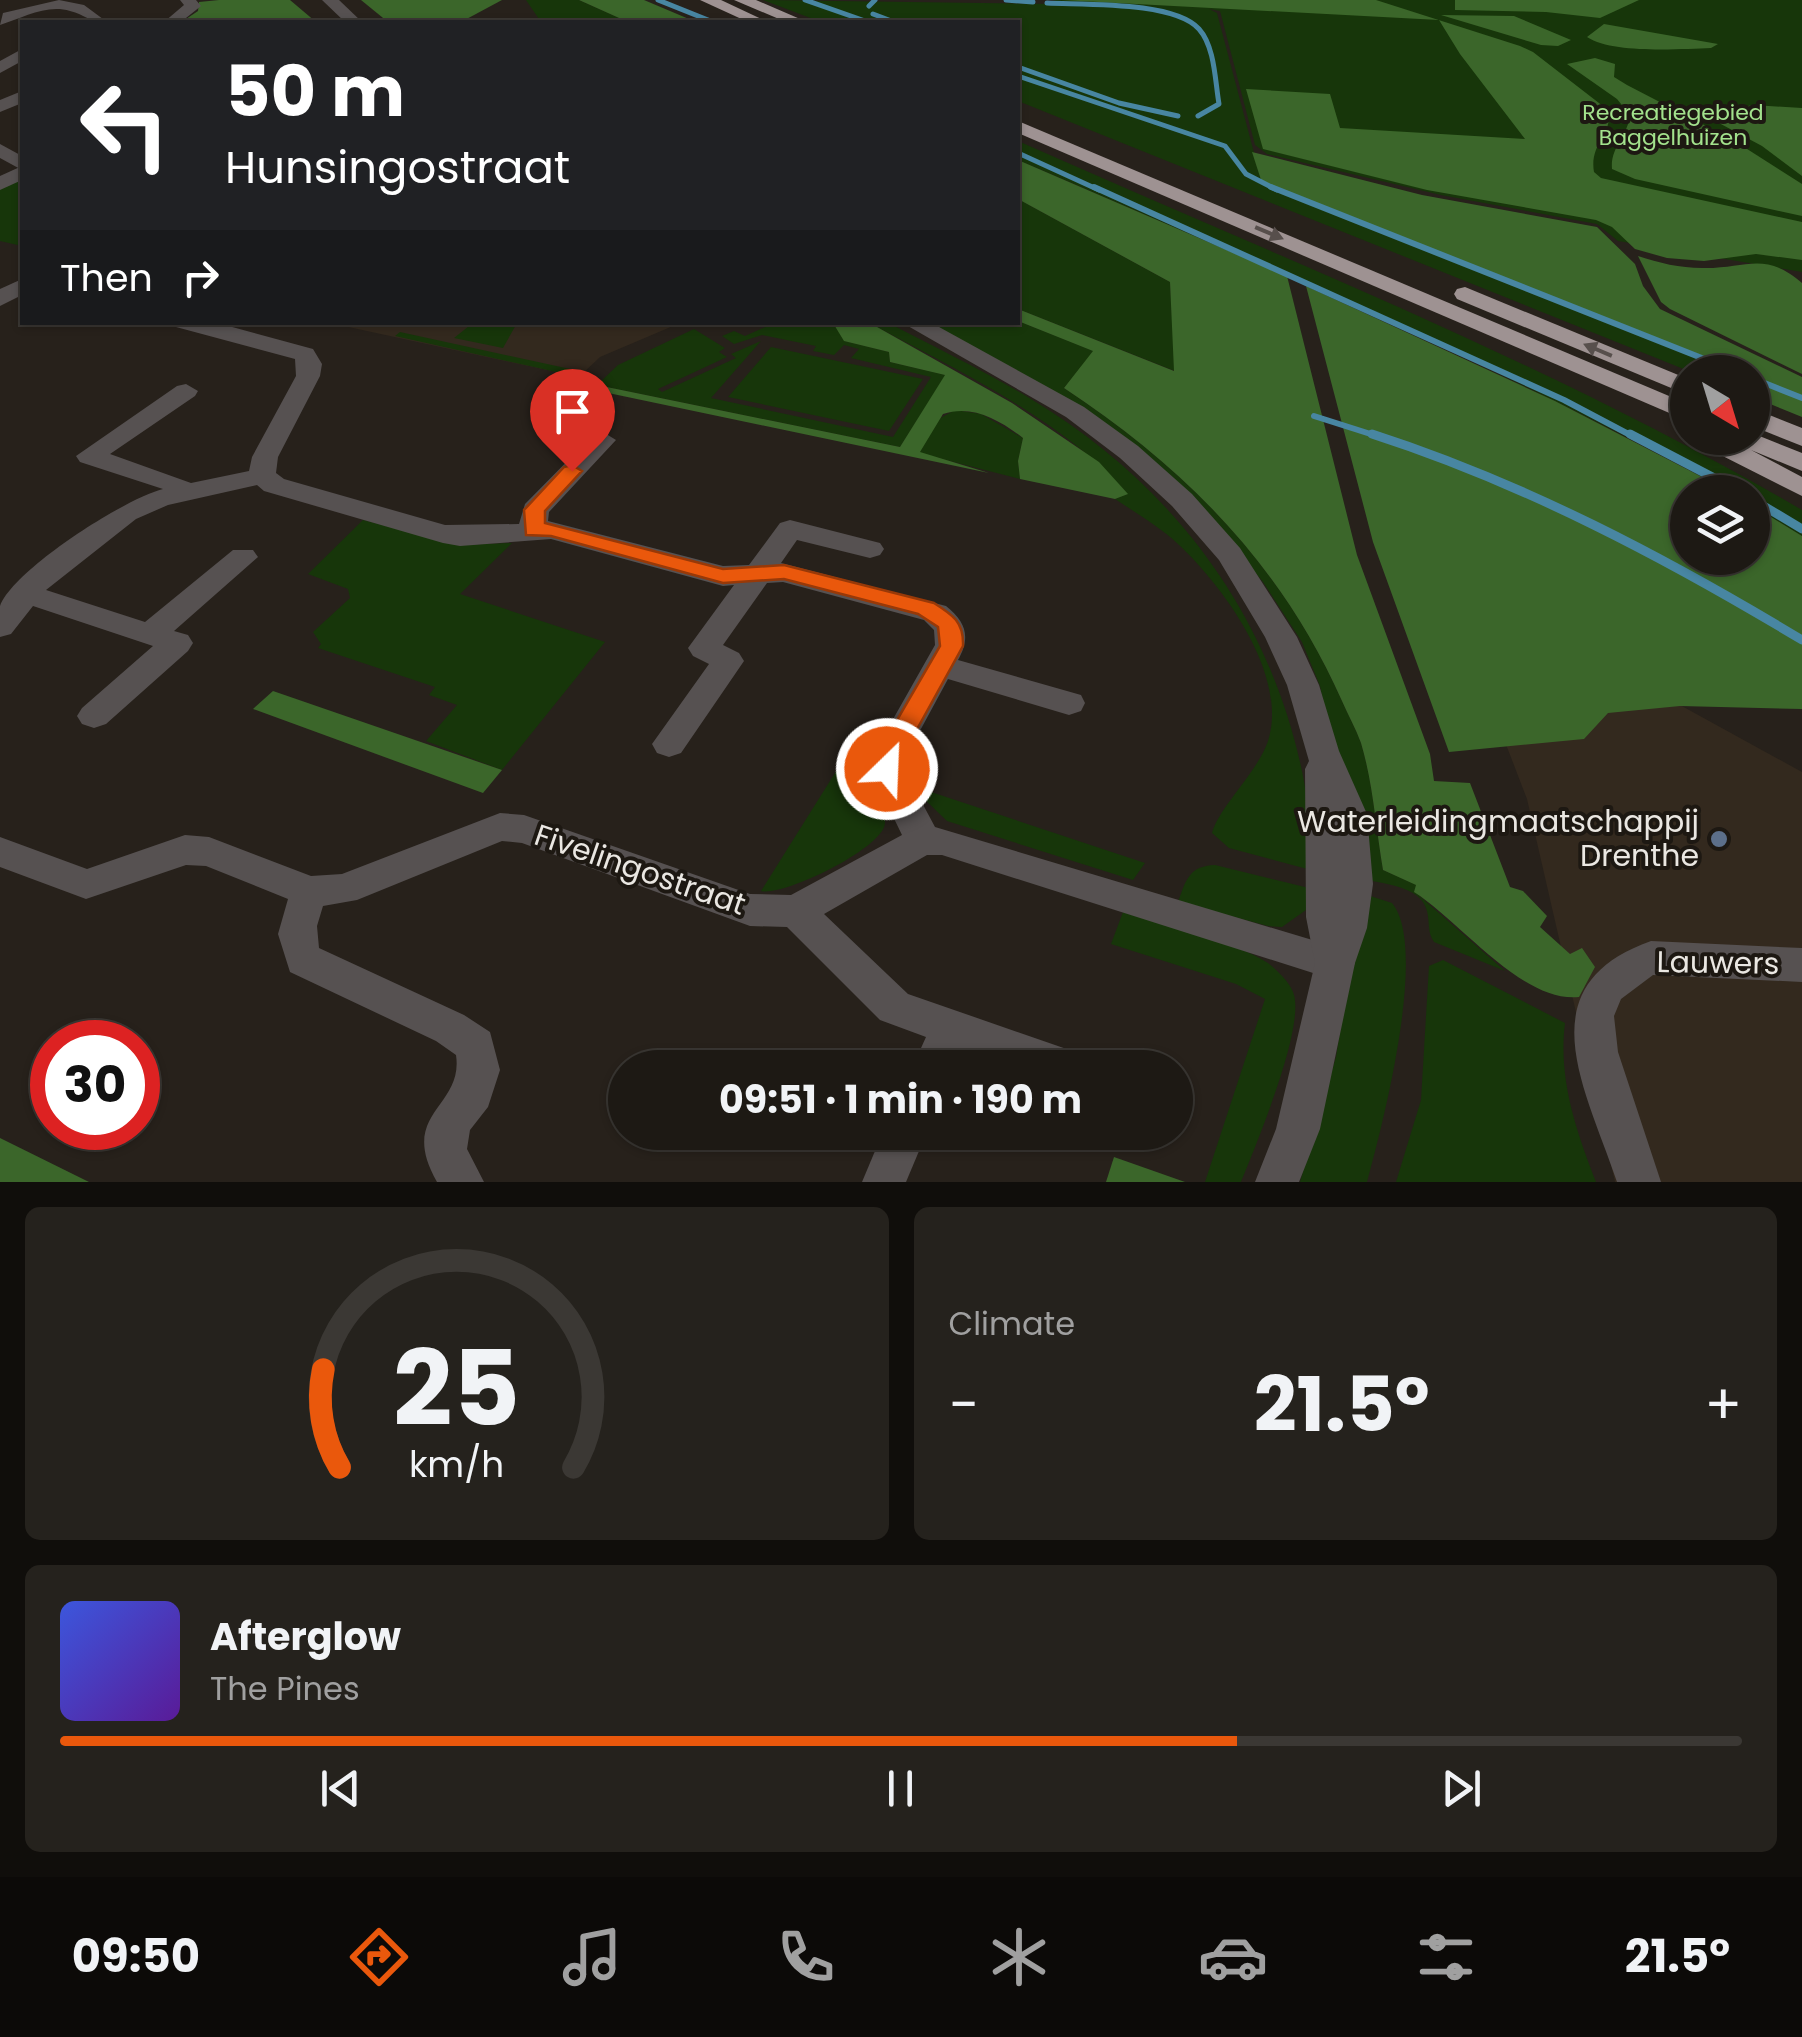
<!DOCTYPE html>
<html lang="en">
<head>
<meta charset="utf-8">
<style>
  :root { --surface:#1d1914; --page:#25221d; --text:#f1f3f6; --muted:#a0a0a0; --line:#3b3834; --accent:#ea580c }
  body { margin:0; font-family:Poppins,sans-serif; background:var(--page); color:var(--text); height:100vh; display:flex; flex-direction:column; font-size:38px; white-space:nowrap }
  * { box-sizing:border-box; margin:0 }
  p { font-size:32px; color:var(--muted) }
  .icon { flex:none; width:55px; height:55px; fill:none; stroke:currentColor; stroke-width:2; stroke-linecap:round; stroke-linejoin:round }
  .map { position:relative; height:1182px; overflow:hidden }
  .side { display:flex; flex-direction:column; gap:25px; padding:25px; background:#100e0b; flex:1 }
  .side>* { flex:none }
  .guide { position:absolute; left:20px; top:20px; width:1000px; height:305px; border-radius:0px; box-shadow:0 2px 8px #0004,0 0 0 2px var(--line); background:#202124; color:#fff; overflow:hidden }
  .needle { width:65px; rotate:142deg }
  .fabs { position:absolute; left:1670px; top:355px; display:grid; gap:20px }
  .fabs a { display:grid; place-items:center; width:100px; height:100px; border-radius:50%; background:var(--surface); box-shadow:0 2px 8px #0004,0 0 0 2px var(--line); font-size:50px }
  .speed { position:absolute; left:30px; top:1020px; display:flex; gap:20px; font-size:50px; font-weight:700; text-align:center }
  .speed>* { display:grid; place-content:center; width:130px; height:130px; border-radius:50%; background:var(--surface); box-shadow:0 2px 8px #0004,0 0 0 2px var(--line); line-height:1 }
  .speed .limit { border:15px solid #d22; background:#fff; color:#111 }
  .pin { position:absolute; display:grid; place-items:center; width:85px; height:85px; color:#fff; margin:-102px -42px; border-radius:50% 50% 50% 0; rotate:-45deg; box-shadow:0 0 10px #0007 }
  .pin .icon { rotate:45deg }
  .me { position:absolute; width:110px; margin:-55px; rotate:24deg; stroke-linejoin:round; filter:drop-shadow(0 0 8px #0008) }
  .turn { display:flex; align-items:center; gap:35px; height:210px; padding:0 40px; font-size:45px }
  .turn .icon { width:130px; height:130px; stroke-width:2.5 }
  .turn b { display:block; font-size:70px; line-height:85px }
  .then { display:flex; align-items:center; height:95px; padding:0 40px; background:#0003; gap:20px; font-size:38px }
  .big { font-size:75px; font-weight:700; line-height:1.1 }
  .side .tile { flex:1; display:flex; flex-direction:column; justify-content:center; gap:15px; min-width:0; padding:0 35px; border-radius:15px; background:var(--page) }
  .side .dial { align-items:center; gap:0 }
  .dial svg { height:260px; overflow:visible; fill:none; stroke:var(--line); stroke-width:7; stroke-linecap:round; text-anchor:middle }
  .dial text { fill:var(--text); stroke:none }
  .song { display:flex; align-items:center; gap:30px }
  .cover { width:120px; height:120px; border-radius:15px; background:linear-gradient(135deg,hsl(230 70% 55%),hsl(270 70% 35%)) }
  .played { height:10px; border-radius:5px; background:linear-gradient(90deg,var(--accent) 70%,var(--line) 70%) }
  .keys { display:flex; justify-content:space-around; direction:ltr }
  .heat { display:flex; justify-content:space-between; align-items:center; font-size:55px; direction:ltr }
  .side .tiles { flex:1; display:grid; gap:25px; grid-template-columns:1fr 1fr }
  .tile:last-child { grid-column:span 2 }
  .trip { position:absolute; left:608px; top:1050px; width:585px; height:100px; border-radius:50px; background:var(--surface); box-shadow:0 2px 8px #0004,0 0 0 2px var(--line); font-weight:700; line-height:100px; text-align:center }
  .menu { display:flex; height:160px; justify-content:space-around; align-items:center; background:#0c0a08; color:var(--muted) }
  .menu .icon { width:70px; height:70px }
  .menu .current { color:var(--accent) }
  .menu b { font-size:45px; color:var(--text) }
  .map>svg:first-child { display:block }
  .built { fill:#33291e }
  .green { fill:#17360a }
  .forest { fill:#3b662a }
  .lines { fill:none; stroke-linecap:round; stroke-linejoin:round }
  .stream-far2 { stroke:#4886a2; stroke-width:5 }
  .stream-far1 { stroke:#4886a2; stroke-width:6 }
  .stream { stroke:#4886a2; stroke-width:9 }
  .minor { fill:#565151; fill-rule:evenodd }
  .tertiary { fill:#565151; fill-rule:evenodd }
  .motorway { fill:#9e9292; fill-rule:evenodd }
  .oneway { fill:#574f4c }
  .route { fill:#ea580c; stroke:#983908; stroke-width:2.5 }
  .service-dot { fill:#5c6f8a; stroke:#1d1812; stroke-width:4 }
  .labels { text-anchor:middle; stroke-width:8; stroke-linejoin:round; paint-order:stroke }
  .far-park-label { font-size:22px; fill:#a3e28d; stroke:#1d1812 }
  .near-poi-label { font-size:30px; fill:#eae7e2; stroke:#1d1812; text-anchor:end }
  .near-street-label { font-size:30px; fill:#eae7e2; stroke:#1d1812 }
</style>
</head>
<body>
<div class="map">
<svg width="1802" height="1182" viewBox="0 0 1802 1182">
  <rect width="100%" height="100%" fill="#27211b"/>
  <g class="built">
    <path d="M330 323H680L600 357 579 377Z"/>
    <path d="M1440 573 1802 772V1182H1615L1527 799Z"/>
  </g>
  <g class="green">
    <path d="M526 0H579L628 22H541Z"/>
    <path d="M763 0 1053 4 1061 2 1052 0H1802V272L1618 241 1597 224 1441 195 1267 154 1255 145 1220 11 1209 9 1217 13 1262 183 1711 363 1691 372 1018 101V22H821Z"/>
    <path d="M1018 141C1281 258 1553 364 1802 510V536L1753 506 1752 492H1731C1501 366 1258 263 1018 160Z"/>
    <path d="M22 179V246L0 241V189Z"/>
    <path d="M1018 199 1170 282 1175 371 1018 309Z"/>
    <path d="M1018 321 1094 351 1064 388C1187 469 1282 566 1342 701 1348 715 1356 729 1361 743 1373 783 1376 829 1383 870L1417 885 1415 892 1505 971 1434 942C1427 932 1430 923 1427 911 1421 885 1381 884 1358 878L1320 686 1302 642 1263 582 1200 505 927 323Z"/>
    <path d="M474 322H517V323L503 348 454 338Z"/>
    <path d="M774 323H833L845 341 889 352 890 362 946 375 900 447 597 385 618 365 694 329 725 348 719 352 727 357 658 389 662 392 736 358 731 354 761 341 711 398 893 437 931 377 851 358 859 349 844 345 834 355 813 351 816 346 762 335 734 344 722 336 734 331 745 336Z"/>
    <path d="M870 323H889C936 348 985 371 1031 399 1171 483 1268 611 1302 771 1309 803 1309 837 1311 870L1229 848 1212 833C1219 807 1257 773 1268 741 1289 675 1223 586 1178 544 1160 527 1136 513 1115 499L1127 494C1065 420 954 369 870 323Z"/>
    <path d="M400 332 584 372 579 377 395 336Z"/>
    <path d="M771 347 923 379 889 431 728 397Z"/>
    <path d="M955 410 981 414 1023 438 1018 461 1020 479 919 453 937 420Z"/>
    <path d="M363 520 459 545 512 543 460 594 605 642 502 770 426 741 457 705 429 695 435 687 318 648 321 644 313 632 350 598 348 589 308 574Z"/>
    <path d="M850 749 872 757C860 780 886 800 885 823 884 848 783 897 761 891Z"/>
    <path d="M919 788 1145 863 1133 880 947 821 918 793Z"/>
    <path d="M1215 865 1309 888 1306 910 1282 927 1268 926 1178 902C1186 880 1189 866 1215 865Z"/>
    <path d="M1355 891 1392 903C1429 947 1382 1127 1367 1182H1300L1336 1057 1353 949Z"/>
    <path d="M1123 912C1164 926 1234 941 1268 963 1276 969 1290 983 1293 992 1307 1024 1255 1147 1241 1182H1205L1265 999 1236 984 1111 944Z"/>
    <path d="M1443 960 1565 1023C1558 1079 1576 1130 1596 1182H1396L1421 1100 1429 966Z"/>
  </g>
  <g class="forest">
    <path d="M219 0H290L316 22 183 21 198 11 199 2Z"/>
    <path d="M361 0H502L461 22H388Z"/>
    <path d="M579 0H644L696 22H628Z"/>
    <path d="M1061 0H1376L1520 46 1533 52 1608 110C1614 134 1589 143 1594 172L1601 178 1802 222V260L1756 254 1704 261 1667 258 1635 249 1612 227 1596 220 1427 190 1263 149 1246 89 1330 94 1340 128 1525 139 1460 54 1439 20Z"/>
    <path d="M1455 0H1639L1600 18 1546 12 1455 10Z"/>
    <path d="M1441 15 1514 16 1571 40 1558 46 1541 45Z"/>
    <path d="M1604 24 1718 44 1711 48C1679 49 1613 54 1587 37Z"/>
    <path d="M1595 58 1615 64 1614 77 1627 85 1733 140 1802 184V216L1635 179 1612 169C1610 147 1628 136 1630 115L1617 99 1567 64Z"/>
    <path d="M1753 105 1802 108V176L1762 146 1704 115Z"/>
    <path d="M1252 152 1422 195 1597 227 1635 264 1643 286 1660 309 1802 377V417L1753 397 1752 372H1697L1710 362 1262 183Z"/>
    <path d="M1018 160 1287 276 1357 555 1430 754 1434 781 1470 783 1510 887 1523 891 1547 916 1540 927 1570 954 1582 948 1595 967 1579 997C1522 1003 1460 921 1414 892L1416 885 1383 870C1376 829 1373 783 1361 743 1356 729 1348 715 1342 701 1282 566 1187 469 1064 388L1093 351 1018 321V309L1174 371 1170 282 1018 199Z"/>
    <path d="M1638 256C1659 263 1680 268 1702 268 1746 269 1764 250 1802 283V374L1670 309 1661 302Z"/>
    <path d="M1306 286 1555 401 1731 492H1688V558H1752L1753 506 1802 536V709L1680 706 1608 713 1584 739 1449 752 1373 542Z"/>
    <path d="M833 323H870L1012 403 1099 462 1128 494 1115 499 1020 479 1018 461 1023 438C1000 420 972 404 943 414L920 452 989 473 594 390 597 385 900 447 945 375 890 362 889 352 844 341Z"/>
    <path d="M273 691 502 770 483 793 253 709Z"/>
    <path d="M0 1138 89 1182H0Z"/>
    <path d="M1114 1157 1185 1182H1106Z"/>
  </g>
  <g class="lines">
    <g class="stream-far2">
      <path d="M658 0 713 22"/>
      <path d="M805 0 868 22"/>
      <path d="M1006 0 1033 2"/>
      <path d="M1047 3C1083 5 1174 1 1199 29 1215 47 1215 81 1219 104L1198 116"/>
      <path d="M869 6 875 0"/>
      <path d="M873 14 894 22"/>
      <path d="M1018 67 1119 103 1178 116"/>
      <path d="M1018 76 1225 146 1246 174 1277 190"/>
      <path d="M1018 153 1099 190"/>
    </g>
    <g class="stream-far1">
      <path d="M1094 187 1564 400 1634 437"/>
      <path d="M1271 187 1737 372"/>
      <path d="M1752 378 1802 398"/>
      <path d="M1314 416 1380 437"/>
    </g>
    <g class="stream">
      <path d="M1372 434C1524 483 1666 558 1802 640"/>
      <path d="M1630 434 1741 492"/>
      <path d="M1752 499 1802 529"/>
    </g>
    <g class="minor">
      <path d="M59 0 84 5 107 22C90 23 86 15 70 11 46 4 23 18 0 25L3 13Z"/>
      <path d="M22 49V61L0 73V61Z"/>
      <path d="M22 166V180L0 190V176Z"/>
      <path d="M22 279V295L0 306V289Z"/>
      <path d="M173 322H214L313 349 322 364 320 376 278 457 276 473 284 479 445 525 519 524 525 504 594 434 603 432 616 440 549 512 548 521 723 566 749 565 780 523 790 520 880 543 884 549 880 555 870 558 797 540 781 563 946 606C966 622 971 637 958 660L1081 695 1085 703 1081 711 1069 715 948 679 909 751 904 769 935 827 1349 951 1355 963 1349 975 1335 980 942 855H927L824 914 908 994 1081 1054 1087 1068H1012L962 1050 954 1068H912L926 1037 880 1020 787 927 750 926 522 843 502 841 357 900 323 906 317 926 319 948 464 1015 490 1032 500 1070 488 1107 470 1130 467 1149 484 1182H437C397 1112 464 1108 456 1055L436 1041 290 972 278 934 288 899 206 866 186 865 86 899 0 867V837L87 869 185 835 209 837 311 876 342 874 500 813 524 815 750 894 791 895 902 835 870 769 875 751 935 645 934 630 924 620 783 582 767 583 723 645 739 653 744 661 681 753 669 757 657 753 652 744 709 664 693 656 688 648 734 585 723 586 551 539 460 546 443 543 264 491 257 485 168 505 136 519 46 590 145 622 233 550H253L258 557 174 631 188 635 193 643 188 651 106 724 94 728 82 724 77 716 82 708 153 646 33 606 11 634 0 637C0 629 0 614 0 606 14 569 126 498 163 489L80 462 76 456 177 386 186 384 198 391 195 396 110 454 191 483 249 471 252 457 296 376 295 359 176 327Z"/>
      <path d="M1651 941 1802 948V982L1653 975 1621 999 1614 1016 1618 1052 1661 1182H1617C1586 1089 1524 986 1651 941Z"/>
      <path d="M883 1132H927L906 1182H862Z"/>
    </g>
    <g class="tertiary">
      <path d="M180 0H196L201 6 181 22H164L184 5Z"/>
      <path d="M322 0H339L362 22H345Z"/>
      <path d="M22 91V103L0 112V100Z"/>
      <path d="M0 144 22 156V170L0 158Z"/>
      <path d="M901 322H930L1084 407 1138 446 1192 494 1240 548 1297 637 1319 685 1339 751 1367 814 1373 884 1367 928 1355 963 1320 1129 1299 1182H1255L1276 1129 1315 963 1306 917 1305 769 1309 761 1287 685 1265 637 1219 560 1172 506 1120 458 1066 417Z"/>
    </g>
    <g class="motorway">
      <path d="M700 0H721L768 22H748Z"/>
      <path d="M734 0H756L807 22H786Z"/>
      <path d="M1018 121 1688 404V421L1018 133Z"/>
      <path d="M1465 287 1688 379V395L1457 299 1454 294 1457 289Z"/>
      <path d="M1752 408 1802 428V446L1752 426Z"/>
      <path d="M1752 433 1802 453V471L1751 450 1802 477V496L1699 444 1695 438H1727L1742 445 1741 438H1752Z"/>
    </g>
  </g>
  <defs><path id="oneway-solid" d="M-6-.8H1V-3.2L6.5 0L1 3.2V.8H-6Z" transform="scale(2.5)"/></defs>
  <g class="oneway">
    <use href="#oneway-solid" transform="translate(1269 233) rotate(23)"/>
    <use href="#oneway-solid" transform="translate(1598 350) rotate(-157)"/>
  </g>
  <path class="route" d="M572 465 582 471 545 511V523L723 569 784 565 934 603C953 615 964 622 963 646L905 751 896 776H878L874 769 879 751 940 646 938 627 918 614 784 579 723 583 551 536 526 535 524 510 564 467Z"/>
  <circle class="service-dot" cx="1719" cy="839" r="10"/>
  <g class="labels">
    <g class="far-park-label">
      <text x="1673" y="120">Recreatiegebied<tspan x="1673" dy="25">Baggelhuizen</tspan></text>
    </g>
    <g class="near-poi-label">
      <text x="1699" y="832">Waterleidingmaatschappij<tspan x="1699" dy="34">Drenthe</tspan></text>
    </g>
    <g class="near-street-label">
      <text transform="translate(640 870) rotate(19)" y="10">Fivelingostraat</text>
      <text transform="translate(1718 963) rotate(1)" y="10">Lauwers</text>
    </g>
  </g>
</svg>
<div class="fabs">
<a><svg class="needle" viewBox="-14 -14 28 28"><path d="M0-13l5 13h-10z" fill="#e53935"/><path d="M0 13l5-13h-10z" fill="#a0a0a0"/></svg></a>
<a><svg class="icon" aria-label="layers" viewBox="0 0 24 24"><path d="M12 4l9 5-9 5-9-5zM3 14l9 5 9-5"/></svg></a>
</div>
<div class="speed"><div class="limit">30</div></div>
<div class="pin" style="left:572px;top:471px;background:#d93025"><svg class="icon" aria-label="arrive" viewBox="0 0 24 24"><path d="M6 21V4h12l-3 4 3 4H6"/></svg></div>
<svg class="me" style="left:887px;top:769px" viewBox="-20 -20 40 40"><circle r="17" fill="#ea580c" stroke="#fff" stroke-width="3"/><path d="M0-11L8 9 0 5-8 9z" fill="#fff"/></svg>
<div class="trip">09:51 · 1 min · 190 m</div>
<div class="guide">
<div class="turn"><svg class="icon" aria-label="left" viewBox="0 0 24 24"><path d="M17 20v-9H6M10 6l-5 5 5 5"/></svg><div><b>50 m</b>Hunsingostraat</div></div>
<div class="then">Then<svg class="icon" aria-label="right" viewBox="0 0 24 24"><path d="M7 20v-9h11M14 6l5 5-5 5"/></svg></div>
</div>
</div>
<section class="side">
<div class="tiles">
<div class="tile dial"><svg viewBox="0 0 100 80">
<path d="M14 69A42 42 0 1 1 86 69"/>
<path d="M14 69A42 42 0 0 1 9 39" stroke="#ea580c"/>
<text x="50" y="56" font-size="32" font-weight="700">25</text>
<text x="50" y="72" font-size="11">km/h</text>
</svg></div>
<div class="tile"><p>Climate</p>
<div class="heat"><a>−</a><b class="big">21.5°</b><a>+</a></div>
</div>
<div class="tile">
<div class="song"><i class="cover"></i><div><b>Afterglow</b><p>The Pines</p></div></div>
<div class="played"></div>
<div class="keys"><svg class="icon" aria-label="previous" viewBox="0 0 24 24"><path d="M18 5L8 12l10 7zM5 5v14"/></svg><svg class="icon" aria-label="pause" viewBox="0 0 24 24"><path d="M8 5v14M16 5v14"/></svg><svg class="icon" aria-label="next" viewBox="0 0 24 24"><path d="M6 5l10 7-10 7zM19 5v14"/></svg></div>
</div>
</div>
</section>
<nav class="menu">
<b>09:50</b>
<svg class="icon current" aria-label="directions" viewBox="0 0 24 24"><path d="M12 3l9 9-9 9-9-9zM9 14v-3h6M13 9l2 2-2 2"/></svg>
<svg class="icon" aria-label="music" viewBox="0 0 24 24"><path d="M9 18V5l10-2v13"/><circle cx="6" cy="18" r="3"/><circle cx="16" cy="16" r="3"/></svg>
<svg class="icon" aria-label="phone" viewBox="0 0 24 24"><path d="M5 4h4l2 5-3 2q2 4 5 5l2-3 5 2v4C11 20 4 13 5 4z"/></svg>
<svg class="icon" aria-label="climate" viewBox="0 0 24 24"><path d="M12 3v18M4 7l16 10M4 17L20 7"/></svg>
<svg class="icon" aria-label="car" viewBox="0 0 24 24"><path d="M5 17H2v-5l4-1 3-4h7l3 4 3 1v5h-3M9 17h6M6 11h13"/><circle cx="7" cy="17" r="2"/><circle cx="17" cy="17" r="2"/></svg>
<svg class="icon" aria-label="filters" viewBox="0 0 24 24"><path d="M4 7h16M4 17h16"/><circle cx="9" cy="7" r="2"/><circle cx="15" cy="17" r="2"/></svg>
<b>21.5°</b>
</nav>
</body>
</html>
